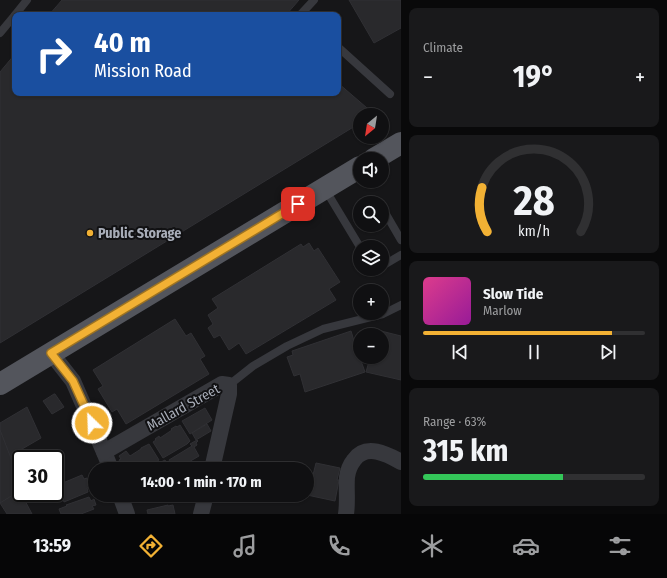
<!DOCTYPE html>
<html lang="en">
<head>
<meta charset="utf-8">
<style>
  :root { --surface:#101012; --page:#19191b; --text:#f1f3f6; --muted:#9c9d9f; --line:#303032; --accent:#f2b134 }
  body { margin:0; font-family:"Fira Sans Condensed",sans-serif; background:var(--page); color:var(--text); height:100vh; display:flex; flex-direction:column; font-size:15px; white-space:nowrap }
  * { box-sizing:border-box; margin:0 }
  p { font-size:13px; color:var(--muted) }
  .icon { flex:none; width:22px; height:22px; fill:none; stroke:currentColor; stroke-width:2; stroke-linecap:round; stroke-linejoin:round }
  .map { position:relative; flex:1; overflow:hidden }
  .details { display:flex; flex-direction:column; gap:8px; padding:8px; background:#09090a; width:266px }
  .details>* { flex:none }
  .guide { position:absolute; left:12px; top:12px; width:329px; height:84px; border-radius:8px; box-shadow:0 1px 3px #0004,0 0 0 1px var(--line); background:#1a4fa0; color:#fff; overflow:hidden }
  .needle { width:26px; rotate:210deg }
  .fabs { position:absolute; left:353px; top:108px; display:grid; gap:8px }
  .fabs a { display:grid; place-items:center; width:36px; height:36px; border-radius:50%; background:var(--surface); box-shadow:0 1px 3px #0004,0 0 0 1px var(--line); font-size:20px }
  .speed { position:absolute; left:12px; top:450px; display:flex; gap:8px; font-size:20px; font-weight:700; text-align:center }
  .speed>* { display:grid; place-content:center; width:52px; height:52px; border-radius:50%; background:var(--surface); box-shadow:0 1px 3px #0004,0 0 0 1px var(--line); line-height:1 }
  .speed .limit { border:2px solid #111; border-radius:6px; background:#fff; color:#111 }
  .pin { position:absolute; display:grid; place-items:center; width:34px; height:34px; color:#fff; margin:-17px; border-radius:8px; box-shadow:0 2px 6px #0006 }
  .me { position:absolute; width:44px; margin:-22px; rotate:336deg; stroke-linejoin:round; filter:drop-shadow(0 0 3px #0008) }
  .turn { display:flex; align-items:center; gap:14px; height:84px; padding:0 16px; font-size:18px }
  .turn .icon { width:52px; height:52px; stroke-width:2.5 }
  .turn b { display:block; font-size:28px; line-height:34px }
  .big { font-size:30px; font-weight:700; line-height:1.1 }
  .details .tile { flex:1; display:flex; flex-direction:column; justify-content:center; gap:6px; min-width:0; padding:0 14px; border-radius:8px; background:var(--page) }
  .details .dial { align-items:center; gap:0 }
  .dial svg { height:104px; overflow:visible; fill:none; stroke:var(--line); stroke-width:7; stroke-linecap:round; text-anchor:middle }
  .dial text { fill:var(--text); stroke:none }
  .song { display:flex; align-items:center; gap:12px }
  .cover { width:48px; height:48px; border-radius:6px; background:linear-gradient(135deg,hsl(330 70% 55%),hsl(300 70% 35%)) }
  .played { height:4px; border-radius:2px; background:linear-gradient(90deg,var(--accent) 85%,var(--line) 85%) }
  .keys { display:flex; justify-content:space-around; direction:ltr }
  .heat { display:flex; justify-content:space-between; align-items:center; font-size:22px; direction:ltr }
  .charge { height:6px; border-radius:3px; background:linear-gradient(90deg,#34c759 63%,var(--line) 0) }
  .trip { position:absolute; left:88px; top:462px; width:226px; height:40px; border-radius:20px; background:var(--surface); box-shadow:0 1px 3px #0004,0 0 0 1px var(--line); font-weight:700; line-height:40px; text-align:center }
  .dock { display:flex; height:64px; justify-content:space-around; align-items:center; background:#060607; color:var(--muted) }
  .dock .icon { width:28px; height:28px }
  .dock .selected { color:var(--accent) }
  .dock b { font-size:18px; color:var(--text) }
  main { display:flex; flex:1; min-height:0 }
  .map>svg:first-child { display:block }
  .building { fill:#29292c; stroke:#303034 }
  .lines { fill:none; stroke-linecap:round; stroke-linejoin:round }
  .lane { stroke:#37383d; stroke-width:8 }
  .street { stroke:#37383d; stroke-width:16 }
  .primary { stroke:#53555c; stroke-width:22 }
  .route-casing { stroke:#9d7322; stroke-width:10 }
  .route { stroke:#f2b134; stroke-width:7 }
  .poi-dot { fill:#f2b134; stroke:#111113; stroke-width:1.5 }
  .labels { text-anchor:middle; stroke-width:4; stroke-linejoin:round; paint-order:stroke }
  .poi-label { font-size:14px; font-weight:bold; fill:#a8adb8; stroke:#111113; text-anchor:start }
  .street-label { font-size:14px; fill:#a8adb8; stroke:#111113 }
</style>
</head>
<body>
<main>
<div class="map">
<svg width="401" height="514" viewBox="0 0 401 514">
  <rect width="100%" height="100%" fill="#161618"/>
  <g class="building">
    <path d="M62 0H299L286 15H49Z"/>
    <path d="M349 0H401V28L374 43Z"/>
    <path d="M15 54V93H338V83L374 114 360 115V123L0 343V72Z"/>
    <path d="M309 243 314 251 318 248 340 282 329 289 336 300 246 354 239 343 229 350 220 335 214 338 208 328 213 324 208 315 218 308 212 299 301 244 303 247Z"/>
    <path d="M175 319 186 336 191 333 205 356 200 359 209 374 126 424 117 409 112 412 98 389 103 386 93 370Z"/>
    <path d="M377 330 401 336V380L366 372 370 358H360L365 372 305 392 300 374 294 376 287 357 293 355 292 351 351 331 355 344H360V357H382V335H375Z"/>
    <path d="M54 394H55L64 407 52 414 43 401Z"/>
    <path d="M27 407 41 438 10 456 0 430V423Z"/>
    <path d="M205 408 212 420 190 434 182 421Z"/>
    <path d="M207 424 211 431 196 440 192 433Z"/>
    <path d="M180 425 190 441 187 444 163 458 153 442 156 440 155 439 159 436 160 438 172 430 171 429 176 426 177 427Z"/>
    <path d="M0 430 21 484V490L0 503Z"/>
    <path d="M197 440 198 441 196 443 197 445 194 447 199 456 182 466 184 469H174L169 460 192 446 190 444Z"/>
    <path d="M149 444 159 460 156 462 157 463 144 469H127L123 463 121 464 119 460 121 459 119 456 126 451 130 456 141 449V448Z"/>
    <path d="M165 460 169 466 164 469H158L155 465Z"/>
    <path d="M316 463 340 468 337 480H339L335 501 307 495 311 474 313 475Z"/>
    <path d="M82 475 84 479 87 478 90 487 87 488 88 492 64 502 62 497 59 498 58 494 61 493 58 485Z"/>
    <path d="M21 490V493L32 514H7L0 503Z"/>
    <path d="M48 493 51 498 44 501 41 496Z"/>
    <path d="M89 497 91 501 94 499 96 505 92 506 94 509 81 514H61L59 509 67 506 66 505Z"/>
    <path d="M168 505V506L173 505 175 514H148L147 510Z"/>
  </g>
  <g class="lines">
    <g class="lane">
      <path d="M15 15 27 0"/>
      <path d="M303 15 301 14 314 0"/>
      <path d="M0 33 15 15"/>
      <path d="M338 47 390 94"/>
      <path d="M325 189 360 247"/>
      <path d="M383 209 401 240"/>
      <path d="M382 266 401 255"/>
      <path d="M374 269V270L376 269"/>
      <path d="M229 385 253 366 287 346 323 329 383 314 401 305"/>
    </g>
    <g class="street">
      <path d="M51 353 73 381 104 452 111 469"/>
      <path d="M104 452 222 384 229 385V394L212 469"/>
      <path d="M120 495 127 514"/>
      <path d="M201 514 206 495"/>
      <path d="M346 514C348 501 346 489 347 477 348 470 350 465 354 460 366 443 387 454 401 462"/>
    </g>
    <g class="primary">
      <path d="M374 159 401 143"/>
      <path d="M0 384 360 167"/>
    </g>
  </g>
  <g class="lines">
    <defs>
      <path id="route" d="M92 423 73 381 51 353 298 204"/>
    </defs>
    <use href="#route" class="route-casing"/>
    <use href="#route" class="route"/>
  </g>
  <circle class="poi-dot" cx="90" cy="233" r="4"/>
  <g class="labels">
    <g class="poi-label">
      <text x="98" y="238">Public Storage</text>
    </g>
    <g class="street-label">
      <text transform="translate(183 407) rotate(-29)" y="5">Mallard Street</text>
    </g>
  </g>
</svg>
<div class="fabs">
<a><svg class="needle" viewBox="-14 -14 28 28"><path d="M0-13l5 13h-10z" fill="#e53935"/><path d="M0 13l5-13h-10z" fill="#9c9d9f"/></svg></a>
<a><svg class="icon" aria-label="sound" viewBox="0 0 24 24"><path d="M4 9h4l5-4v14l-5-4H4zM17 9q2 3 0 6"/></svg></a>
<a><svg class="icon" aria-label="search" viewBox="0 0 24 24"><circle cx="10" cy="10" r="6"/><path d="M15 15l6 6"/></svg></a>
<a><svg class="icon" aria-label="layers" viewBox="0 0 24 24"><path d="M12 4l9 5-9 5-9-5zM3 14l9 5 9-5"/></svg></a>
<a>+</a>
<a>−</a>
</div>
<div class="speed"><div class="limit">30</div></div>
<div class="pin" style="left:298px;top:204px;background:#d93025"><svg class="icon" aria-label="arrive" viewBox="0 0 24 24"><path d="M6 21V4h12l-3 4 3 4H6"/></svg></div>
<svg class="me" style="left:92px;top:423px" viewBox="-20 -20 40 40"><circle r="17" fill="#f2b134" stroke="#fff" stroke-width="3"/><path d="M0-11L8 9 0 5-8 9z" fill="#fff"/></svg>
<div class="trip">14:00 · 1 min · 170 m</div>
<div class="guide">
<div class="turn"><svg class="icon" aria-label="right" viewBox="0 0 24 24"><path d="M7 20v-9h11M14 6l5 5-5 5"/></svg><div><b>40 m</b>Mission Road</div></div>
</div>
</div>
<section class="details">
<div class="tile"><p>Climate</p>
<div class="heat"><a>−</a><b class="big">19°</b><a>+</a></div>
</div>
<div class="tile dial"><svg viewBox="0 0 100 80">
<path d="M14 69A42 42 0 1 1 86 69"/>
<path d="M14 69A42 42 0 0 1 10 35" stroke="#f2b134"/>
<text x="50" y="56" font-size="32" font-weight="700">28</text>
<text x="50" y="72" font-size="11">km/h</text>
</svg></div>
<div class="tile">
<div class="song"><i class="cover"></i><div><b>Slow Tide</b><p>Marlow</p></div></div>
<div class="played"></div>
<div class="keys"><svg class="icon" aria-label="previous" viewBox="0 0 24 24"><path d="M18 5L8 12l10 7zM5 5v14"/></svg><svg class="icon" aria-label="pause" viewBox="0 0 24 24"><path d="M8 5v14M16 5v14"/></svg><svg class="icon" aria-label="next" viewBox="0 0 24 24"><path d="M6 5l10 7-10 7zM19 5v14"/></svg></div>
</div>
<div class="tile"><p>Range · 63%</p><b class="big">315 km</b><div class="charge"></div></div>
</section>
</main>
<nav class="dock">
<b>13:59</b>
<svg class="icon selected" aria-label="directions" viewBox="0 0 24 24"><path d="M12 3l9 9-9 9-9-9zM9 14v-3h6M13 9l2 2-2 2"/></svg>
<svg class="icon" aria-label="music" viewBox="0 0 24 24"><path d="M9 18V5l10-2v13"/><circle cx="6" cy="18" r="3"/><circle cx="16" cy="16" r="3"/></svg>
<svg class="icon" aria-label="phone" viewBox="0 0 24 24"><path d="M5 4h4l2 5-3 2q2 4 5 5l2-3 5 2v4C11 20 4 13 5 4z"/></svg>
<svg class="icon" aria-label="climate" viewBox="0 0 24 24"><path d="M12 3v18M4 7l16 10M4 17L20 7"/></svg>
<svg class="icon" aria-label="car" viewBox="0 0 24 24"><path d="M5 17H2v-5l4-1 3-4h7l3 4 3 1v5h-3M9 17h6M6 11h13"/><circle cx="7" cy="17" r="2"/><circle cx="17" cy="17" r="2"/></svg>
<svg class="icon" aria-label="filters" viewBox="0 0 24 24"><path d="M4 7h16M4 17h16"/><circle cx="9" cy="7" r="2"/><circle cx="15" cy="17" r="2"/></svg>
</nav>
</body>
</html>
